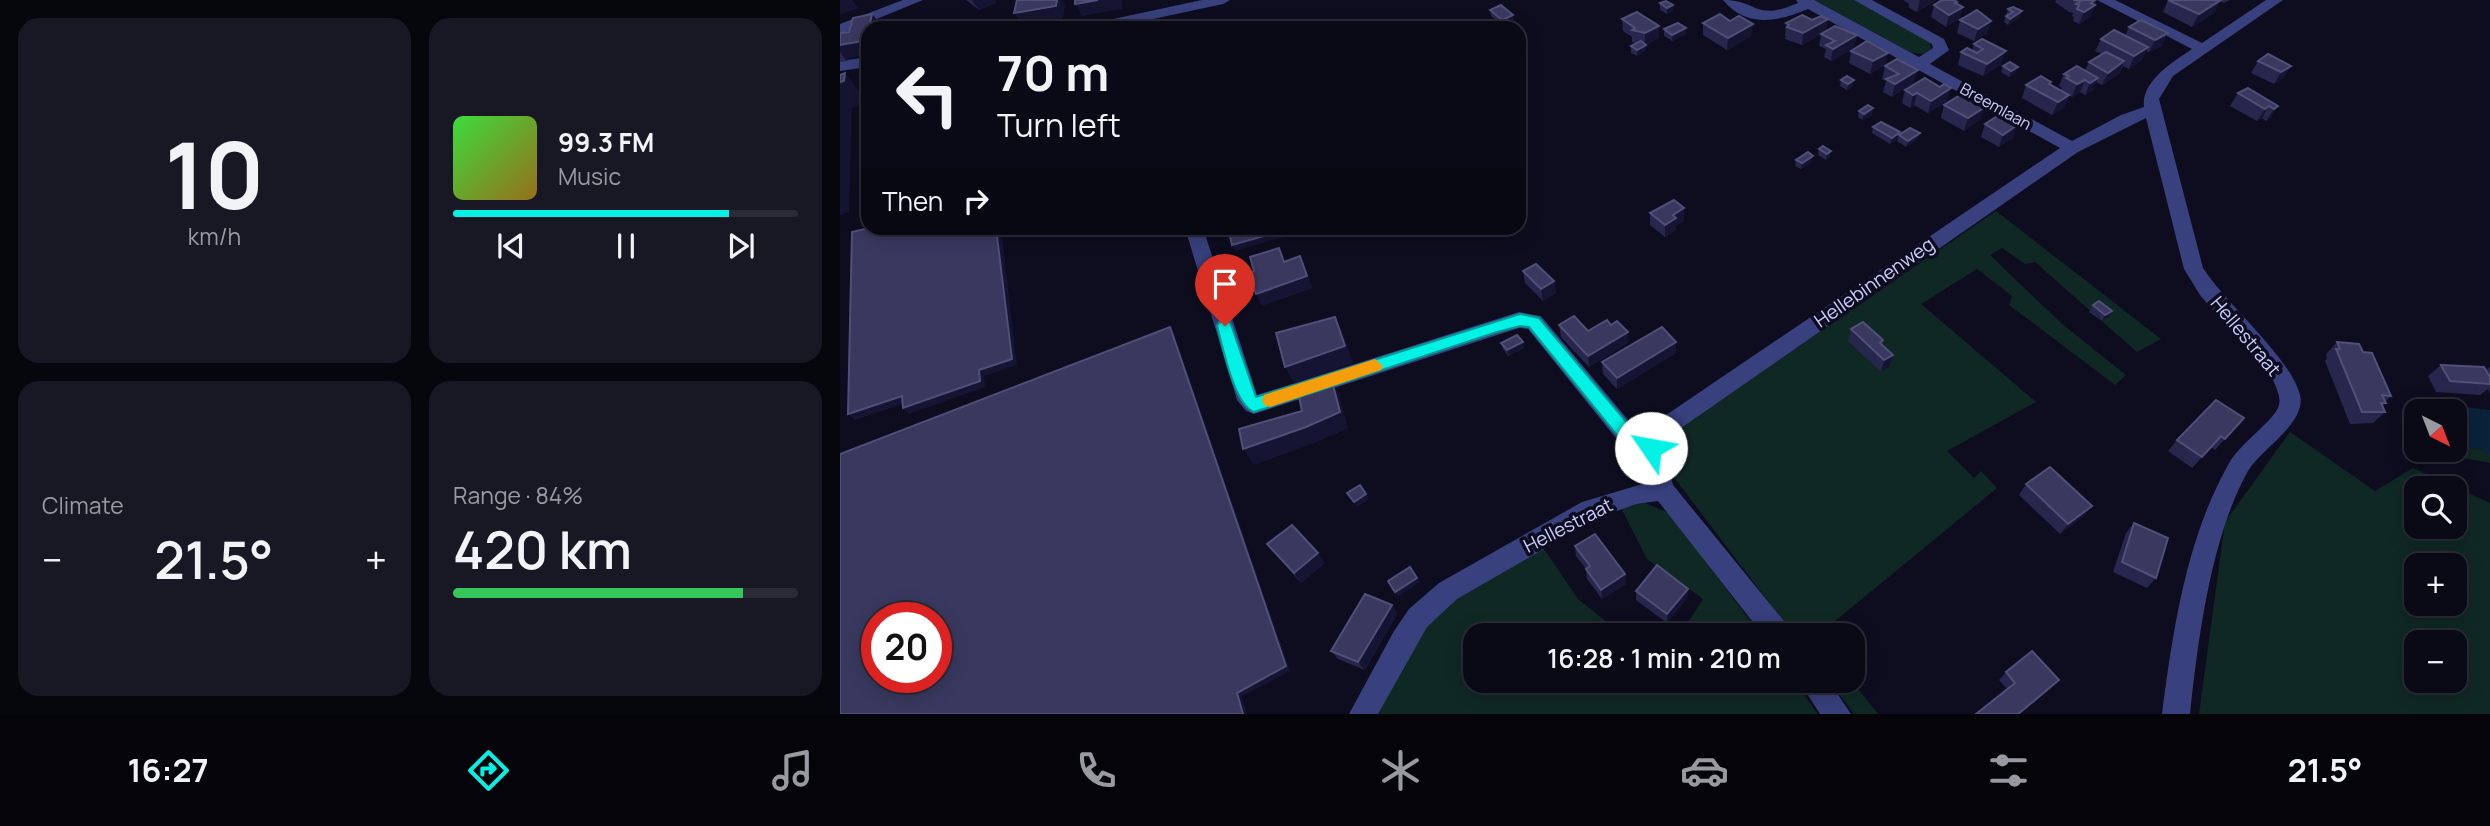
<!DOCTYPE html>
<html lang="en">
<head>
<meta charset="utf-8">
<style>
  :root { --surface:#0a0a17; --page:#181824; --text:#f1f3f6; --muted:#999aa1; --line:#2a2b36; --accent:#04f1e6 }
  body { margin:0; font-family:Manrope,sans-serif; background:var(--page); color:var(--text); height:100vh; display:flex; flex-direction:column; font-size:26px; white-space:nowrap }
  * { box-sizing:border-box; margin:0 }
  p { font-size:23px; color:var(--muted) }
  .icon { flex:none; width:38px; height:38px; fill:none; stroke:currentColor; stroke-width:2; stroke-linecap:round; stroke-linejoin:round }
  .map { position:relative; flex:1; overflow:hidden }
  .side { display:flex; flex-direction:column; gap:18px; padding:18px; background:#06060d; width:840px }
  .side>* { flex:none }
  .top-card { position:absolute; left:21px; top:21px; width:665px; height:214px; border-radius:21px; box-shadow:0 4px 18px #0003,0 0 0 2px var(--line); background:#0a0a17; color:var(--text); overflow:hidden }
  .needle { width:46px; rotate:138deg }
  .controls { position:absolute; left:1564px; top:399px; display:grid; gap:14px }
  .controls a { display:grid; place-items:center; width:63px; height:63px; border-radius:14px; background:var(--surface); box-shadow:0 4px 18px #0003,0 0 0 2px var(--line); font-size:35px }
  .speed { position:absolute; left:21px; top:602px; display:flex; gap:14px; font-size:35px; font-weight:700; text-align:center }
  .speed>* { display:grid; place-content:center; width:91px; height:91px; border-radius:50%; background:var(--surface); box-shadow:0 4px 18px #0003,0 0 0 2px var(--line); line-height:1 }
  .speed .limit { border:10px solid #d22; background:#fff; color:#111 }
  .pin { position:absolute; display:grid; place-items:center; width:60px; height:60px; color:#fff; margin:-72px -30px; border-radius:50% 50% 50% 0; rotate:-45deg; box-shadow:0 0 7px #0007 }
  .pin .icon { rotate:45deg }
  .me { position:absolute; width:77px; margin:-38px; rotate:303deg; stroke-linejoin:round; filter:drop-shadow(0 0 5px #0008) }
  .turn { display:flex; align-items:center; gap:24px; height:147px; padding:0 21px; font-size:32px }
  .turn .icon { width:91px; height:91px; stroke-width:2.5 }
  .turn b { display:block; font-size:49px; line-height:60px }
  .then { display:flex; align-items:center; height:66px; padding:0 21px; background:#0003; gap:14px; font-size:26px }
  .big { font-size:52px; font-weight:600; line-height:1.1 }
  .side .card { flex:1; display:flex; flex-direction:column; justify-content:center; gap:10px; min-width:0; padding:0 24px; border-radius:21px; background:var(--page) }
  .side .dial { align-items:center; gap:0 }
  .dial b { font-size:91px; line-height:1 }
  .song { display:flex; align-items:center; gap:21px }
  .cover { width:84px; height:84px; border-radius:10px; background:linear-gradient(135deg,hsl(120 70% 55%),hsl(40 70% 35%)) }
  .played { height:7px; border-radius:4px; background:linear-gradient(90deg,var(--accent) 80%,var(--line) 80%) }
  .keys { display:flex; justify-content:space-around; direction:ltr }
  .heat { display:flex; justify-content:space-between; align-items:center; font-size:38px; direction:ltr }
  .charge { height:10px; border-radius:5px; background:linear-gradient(90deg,#34c759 84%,var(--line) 0) }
  .side .tiles { flex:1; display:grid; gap:18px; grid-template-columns:repeat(2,1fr) }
  .trip { position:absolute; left:623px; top:623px; width:402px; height:70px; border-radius:21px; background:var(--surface); box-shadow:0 4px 18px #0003,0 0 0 2px var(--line); font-weight:600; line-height:70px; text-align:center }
  .menu { display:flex; height:112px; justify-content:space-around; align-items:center; background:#040409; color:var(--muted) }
  .menu .icon { width:49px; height:49px }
  .menu .on { color:var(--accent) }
  .menu b { font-size:32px; color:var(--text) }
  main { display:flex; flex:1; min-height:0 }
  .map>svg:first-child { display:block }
  .green { fill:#102824; fill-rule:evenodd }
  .water { fill:#0a233a }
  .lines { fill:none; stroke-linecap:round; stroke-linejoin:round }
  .minor { fill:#38407d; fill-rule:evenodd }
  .wall { fill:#27264c }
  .shaded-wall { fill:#151432 }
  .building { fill:#39385f; stroke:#504f78; stroke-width:2; fill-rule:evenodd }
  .route { fill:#04f1e6; stroke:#039d96; stroke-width:2 }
  .slow { fill:#f59e0b }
  .labels { text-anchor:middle; stroke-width:7; stroke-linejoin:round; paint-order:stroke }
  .far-street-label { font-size:16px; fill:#cbcdfe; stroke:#0d0d1f }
  .street-label { font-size:19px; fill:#cbcdfe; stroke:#0d0d1f }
</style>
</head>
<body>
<main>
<section class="side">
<div class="tiles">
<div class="card dial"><b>10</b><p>km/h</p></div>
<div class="card">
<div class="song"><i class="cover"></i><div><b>99.3 FM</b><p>Music</p></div></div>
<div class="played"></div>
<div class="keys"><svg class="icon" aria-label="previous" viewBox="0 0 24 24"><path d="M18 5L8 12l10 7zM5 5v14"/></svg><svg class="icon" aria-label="pause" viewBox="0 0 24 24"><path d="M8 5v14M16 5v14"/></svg><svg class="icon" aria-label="next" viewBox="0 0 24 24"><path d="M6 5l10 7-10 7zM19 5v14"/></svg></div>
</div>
<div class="card"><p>Climate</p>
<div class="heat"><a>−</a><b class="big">21.5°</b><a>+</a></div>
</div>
<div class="card"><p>Range · 84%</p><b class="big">420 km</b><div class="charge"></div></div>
</div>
</section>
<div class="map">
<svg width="1650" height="714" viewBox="0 0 1650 714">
  <rect width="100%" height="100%" fill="#0d0d1f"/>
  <g class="green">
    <path d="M974 0H1014L1090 42 1091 49 1083 54 1072 53Z"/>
    <path d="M1156 211 1321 339 1297 352 1195 262 1185 264 1162 248 1150 255 1221 323 1286 375 1275 385 1169 305 1172 296 1137 269 1081 304 1196 402 1107 451 1134 478 1141 471 1157 488 978 635H954L826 467 822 440Z"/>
    <path d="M1615 419 1628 447 1645 450 1646 455H1650V463L1617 457 1614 450Z"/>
    <path d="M1450 432 1535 491 1573 468 1650 503V714H1359L1385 522ZM1577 488H1615V527H1577ZM1577 565H1615V604H1577ZM1577 642H1615V681H1577Z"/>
    <path d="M805 503 829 513 921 635H840L863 599 807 559 780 506Z"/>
    <path d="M700 543 738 599 783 635H635V681H954L978 714H536L586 625 619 594Z"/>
    <path d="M989 681H1012L1038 714H1014Z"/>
  </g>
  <path class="water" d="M1615 406 1650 410V455H1646L1644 450 1628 447 1615 419V411H1612Z"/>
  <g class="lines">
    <g class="minor">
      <path d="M63 0H83L0 34V24Z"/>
      <path d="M362 0H390L383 4 271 28H243L250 24Z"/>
      <path d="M883 0C919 0 913 22 958 3L956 0H974L1079 57 1093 48 1092 44 1014 0H1032L1104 39 1109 50 1090 64 1232 141 1281 115 1304 107C1301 81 1333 62 1352 49L1257 0H1275L1362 43 1426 0H1443L1333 76 1319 99 1363 268C1387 305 1451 358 1460 395 1467 423 1421 449 1408 471 1371 537 1358 639 1350 714H1322C1333 630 1346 540 1388 465 1399 444 1430 424 1438 408 1442 399 1437 390 1434 382L1360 295 1344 269 1306 118 1238 152 821 442 833 485 948 626 952 635H923L818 501 796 504 758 518 617 599 587 627 538 714H509L554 631 569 609 599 583 742 502 809 482 802 454 779 442 688 329 679 328 414 414 406 411 397 400 345 228H363L417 395 679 312 701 316 795 428 801 432 1220 148 968 9C938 22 906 28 883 0Z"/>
      <path d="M28 57V67L0 71V61Z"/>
      <path d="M959 681H989L1011 714H980Z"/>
    </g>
  </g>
  <g class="wall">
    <path d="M126 0H155L156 3 139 10Z"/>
    <path d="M1063 0H1095L1094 2 1077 12 1069 8V4Z"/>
    <path d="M1216 0H1257L1250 17 1239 24 1233 21 1234 17 1232 16 1233 13 1229 12 1215 2Z"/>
    <path d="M1328 0H1390L1384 3 1380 1 1374 13 1352 27 1323 12Z"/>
    <path d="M820 3 833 5V11L827 14 820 10Z"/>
    <path d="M1117 4 1123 7 1119 19 1106 27 1091 17 1094 5Z"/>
    <path d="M1173 7 1180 17 1168 25 1164 22 1168 9Z"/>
    <path d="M650 10 674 22 663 26 651 16Z"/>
    <path d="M32 14 42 26 41 28H28V54L8 58 7 61 0 62V33L9 32Z"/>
    <path d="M782 19 819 26V38L806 45V51L797 56 791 53V46L796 44 792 42V37L783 31Z"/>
    <path d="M1120 20 1151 21 1147 33 1134 41 1117 33Z"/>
    <path d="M1301 20 1322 46 1309 52 1306 51 1302 60 1289 69 1283 66 1279 74 1262 85 1256 82 1253 90 1245 95 1240 92 1232 97 1221 90 1222 88 1219 86 1224 74 1245 70 1249 62 1262 54 1255 51 1261 39 1285 36 1289 27Z"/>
    <path d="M890 21 913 24 911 36 887 50 863 35V23Z"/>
    <path d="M946 23 1017 35 1014 48 991 61 984 57 986 49 979 46 981 34 962 45 945 39 946 36H945Z"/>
    <path d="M846 28V34L832 41 824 36V29Z"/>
    <path d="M1142 39 1161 64 1143 76 1118 65 1121 52 1132 51 1134 44Z"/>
    <path d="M1011 51 1045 65 1030 74 1009 63Z"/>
    <path d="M1418 61 1451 66 1443 78 1434 84 1411 73Z"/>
    <path d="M1045 66 1074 82 1052 97 1043 92 1046 81 1042 79Z"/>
    <path d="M1163 66 1176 73 1169 77 1161 72Z"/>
    <path d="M1085 78 1107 101 1088 113 1074 105 1070 108 1062 103 1065 90Z"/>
    <path d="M1001 80 1013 86 1007 90 1000 86Z"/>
    <path d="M1211 82 1210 85 1229 95 1224 108 1212 115 1182 98 1186 85Z"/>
    <path d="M1398 93 1438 106 1430 118 1426 121 1422 118 1417 121 1390 106Z"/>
    <path d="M1104 105 1141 119 1124 131 1101 118Z"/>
    <path d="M1019 111 1032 115 1022 120 1018 117Z"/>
    <path d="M1145 124 1177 125 1173 138 1159 147 1141 137Z"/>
    <path d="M1033 127 1060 132 1059 135 1078 139 1066 147 1057 141 1058 139 1050 144 1032 133Z"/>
    <path d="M983 146 990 157 986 160 978 155 979 149Z"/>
    <path d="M956 160 972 162 961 169 955 166Z"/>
    <path d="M844 208V221L836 225V230L825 237 810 225V213Z"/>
    <path d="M683 271 714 281 716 293 703 301 685 283Z"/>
    <path d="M1253 305 1272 311 1268 317 1262 321 1249 312Z"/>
    <path d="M719 325 748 331 788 343 749 367 721 337Z"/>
    <path d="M1011 329 1043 340 1042 345 1049 367 1041 372 1008 341Z"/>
    <path d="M1497 342 1523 352 1551 396 1545 402 1546 403 1543 406 1545 412 1533 423 1510 424 1485 361 1487 358 1486 354Z"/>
    <path d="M661 343 684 348 668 356 663 349Z"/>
    <path d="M836 353 777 389 763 374 762 362Z"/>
    <path d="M1601 365 1646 370 1650 367V394L1648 389 1640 395 1596 392 1588 376Z"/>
    <path d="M1404 418 1375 450 1371 447 1352 468 1328 451 1337 440Z"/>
    <path d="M1186 484 1252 506 1244 516 1220 534 1179 495Z"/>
    <path d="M1294 523 1316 578 1307 588 1273 572 1286 533Z"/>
    <path d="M427 544 485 563 461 583Z"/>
    <path d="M735 546 785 574 786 584 762 599 747 579 746 569 736 556Z"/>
    <path d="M848 589 847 598 827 623 796 600V591Z"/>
    <path d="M552 605 557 614 525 670 498 659 491 651Z"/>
    <path d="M1166 672 1211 688 1180 714H1136L1167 689 1159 680Z"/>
  </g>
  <g class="shaded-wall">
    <path d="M0 0H12L18 8 0 15Z"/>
    <path d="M132 0H155L156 3 139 10Z"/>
    <path d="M217 0H221L225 6 223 18 182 25 174 13Z"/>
    <path d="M258 0H283L282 9 242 16 235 4Z"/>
    <path d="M1080 0H1095L1094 2 1077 12Z"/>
    <path d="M1255 0H1257L1250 17 1239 24 1244 12 1251 3Z"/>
    <path d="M1381 0 1374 13 1352 27 1359 14Z"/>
    <path d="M1117 2 1115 12 1123 7 1119 19 1106 27 1109 15 1115 3Z"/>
    <path d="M833 5V11L827 14V8Z"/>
    <path d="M1182 11 1180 17 1168 25 1170 19Z"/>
    <path d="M32 14 42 26 41 28H29Z"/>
    <path d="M673 15 674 22 663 26 662 20Z"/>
    <path d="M988 19 986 32 962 45 963 33Z"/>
    <path d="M1151 21 1147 33 1134 41 1138 29Z"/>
    <path d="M913 24 911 36 887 50 888 38Z"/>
    <path d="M819 26V38L805 46V33Z"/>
    <path d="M846 28V34L832 41V35Z"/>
    <path d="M1328 33 1322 46 1309 52 1315 40Z"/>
    <path d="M1017 35 1014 48 991 61 993 49Z"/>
    <path d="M28 39V54L8 58 7 61 0 52V45Z"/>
    <path d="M806 45V51L797 56V50Z"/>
    <path d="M1308 47 1302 60 1289 69 1294 56Z"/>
    <path d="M1166 51 1161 64 1143 76 1147 64Z"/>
    <path d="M1048 53 1045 65 1030 74 1033 61Z"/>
    <path d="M1284 61 1279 74 1262 85 1268 73Z"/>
    <path d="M1451 66 1443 78 1434 84 1441 72Z"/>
    <path d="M1178 67 1176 73 1169 77 1171 71Z"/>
    <path d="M1078 70 1074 82 1052 97 1055 84Z"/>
    <path d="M5 73 24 97V104L12 108 9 212 0 215V82Z"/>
    <path d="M1258 78 1253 90 1245 95 1250 83Z"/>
    <path d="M1014 80 1013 86 1007 90 1008 84Z"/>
    <path d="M1245 80 1240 92 1232 97 1237 84Z"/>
    <path d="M1111 88 1107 101 1088 113 1091 101Z"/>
    <path d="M1077 93 1074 105 1070 108 1073 95Z"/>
    <path d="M1229 95 1224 108 1212 115 1218 102Z"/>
    <path d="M1429 106 1422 118 1417 121 1425 109Z"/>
    <path d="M1438 106 1430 118 1426 121 1434 109Z"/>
    <path d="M1145 107 1141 119 1124 131 1128 118Z"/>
    <path d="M1033 108 1032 115 1022 120 1024 114Z"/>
    <path d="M1177 125 1173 138 1159 147 1163 135Z"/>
    <path d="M1060 132 1058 139 1050 144 1052 138Z"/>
    <path d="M1080 133 1078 139 1066 147 1068 141Z"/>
    <path d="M991 151 990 157 986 160 987 154Z"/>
    <path d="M973 156 972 162 961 169 962 163Z"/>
    <path d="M844 208V221L836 225V230L825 237V225L833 215Z"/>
    <path d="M156 228H161L177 365 144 376 145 387 69 414 63 408 139 370Z"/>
    <path d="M452 228H475L395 251 392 245Z"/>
    <path d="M460 256 473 288 422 306 416 294Z"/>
    <path d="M714 281 716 293 703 301 701 289Z"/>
    <path d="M1272 311 1268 317 1262 321 1265 315Z"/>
    <path d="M495 317 503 334 513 363 454 384 445 367Z"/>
    <path d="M330 327 334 333 450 671 401 697 407 714H403L397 693Z"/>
    <path d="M788 332V343L749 367 748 356Z"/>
    <path d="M683 342 684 348 668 356 667 350Z"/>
    <path d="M836 342V353L777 389V378Z"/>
    <path d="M1053 355 1049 367 1041 372 1044 360Z"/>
    <path d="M492 381 500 398 508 428 475 443 414 465 403 449 466 427Z"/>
    <path d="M62 396 69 402 15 420 8 414Z"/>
    <path d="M526 494 529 499 517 507 514 502Z"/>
    <path d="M1252 506 1244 516 1220 534 1228 524Z"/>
    <path d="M478 553 485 563 461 583 454 573Z"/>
    <path d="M785 574 786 584 762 599 761 590Z"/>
    <path d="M577 578 580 582 558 597 555 592Z"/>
    <path d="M848 589 847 598 827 623V614Z"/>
    <path d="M552 605 557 614 525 670 518 662Z"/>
  </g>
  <g class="building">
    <path d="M177 0H217L216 6 174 13Z"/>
    <path d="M235 0H258L235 4Z"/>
    <path d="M1102 0H1114L1117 2 1115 3 1123 7 1109 15 1094 5Z"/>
    <path d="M1233 0H1255L1251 3 1255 5 1244 12 1237 9 1239 5 1236 4 1241 1Z"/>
    <path d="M1328 0H1381L1359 14Z"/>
    <path d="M826 1 833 5 827 8 820 3Z"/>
    <path d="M661 5 673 15 662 20 650 10Z"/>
    <path d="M1173 7 1182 11 1170 19 1166 16 1173 12 1168 9Z"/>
    <path d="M1137 10 1151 21 1138 29 1120 20Z"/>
    <path d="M797 12 819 26 805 33 792 30 795 28 782 19Z"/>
    <path d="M32 14 29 28H31H28V40L0 45V33L9 32 13 18Z"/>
    <path d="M880 14 890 21 899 16 913 24 888 38 863 23Z"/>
    <path d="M962 15 972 20 981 16 988 19 963 33 947 27 949 25 946 23Z"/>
    <path d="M1301 20 1328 33 1315 40 1289 27Z"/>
    <path d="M838 23 846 28 832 35 824 29Z"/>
    <path d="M129 25 128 28H116Z"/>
    <path d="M995 26 1017 35 993 49 986 45 995 41 981 34Z"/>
    <path d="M1274 30 1308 47 1294 56 1261 39Z"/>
    <path d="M1142 39 1166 51 1147 64 1121 52 1127 48 1137 53 1143 49 1134 44Z"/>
    <path d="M801 41 806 45 797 50 791 46Z"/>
    <path d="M1027 41 1048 53 1033 61 1011 51Z"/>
    <path d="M1266 52 1284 61 1268 73 1249 62Z"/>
    <path d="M1428 54 1451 66 1441 72 1418 61Z"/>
    <path d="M1057 59 1078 70 1055 84 1046 79 1059 74 1045 66Z"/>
    <path d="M1170 62 1178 67 1171 71 1163 66Z"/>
    <path d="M1237 66 1258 78 1250 83 1245 80 1237 84 1226 78 1229 76 1224 74Z"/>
    <path d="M5 73 4 81 0 82V75Z"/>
    <path d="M1007 76 1014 80 1008 84 1001 80Z"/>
    <path d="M1201 76 1211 82 1209 84 1229 95 1218 102 1186 85Z"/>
    <path d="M1085 78 1100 87 1104 84 1111 88 1091 101 1077 93 1073 95 1065 90Z"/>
    <path d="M1408 88 1438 106 1434 109 1429 106 1425 109 1398 93Z"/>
    <path d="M1122 94 1145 107 1128 118 1104 105Z"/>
    <path d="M1028 105 1033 108 1024 114 1019 111Z"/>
    <path d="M1159 115 1177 125 1163 135 1145 124Z"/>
    <path d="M1041 122 1060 132 1052 138 1033 127Z"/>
    <path d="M1070 128 1080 133 1068 141 1059 135Z"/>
    <path d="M983 146 991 151 987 154 979 149Z"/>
    <path d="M968 152 973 156 962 163 956 160Z"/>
    <path d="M834 200 844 208 833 215 836 218 825 225 810 213Z"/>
    <path d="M29 228H156L172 359 139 370 140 381 63 408 62 396 8 414 12 232Z"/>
    <path d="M388 228H452L392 245Z"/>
    <path d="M439 248 444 262 460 256 467 276 416 294 409 273 414 271 410 257Z"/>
    <path d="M696 264 714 281 701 289 683 271Z"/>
    <path d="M1259 301 1272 311 1265 315 1253 305Z"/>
    <path d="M734 316 748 331 767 320 771 325 777 321 788 332 748 356 719 325Z"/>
    <path d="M495 317 505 346 445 367 436 333Z"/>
    <path d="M1023 322 1043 340 1040 343 1053 355 1044 360 1011 329Z"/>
    <path d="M330 327 446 666 397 693 403 714H0V454ZM37 618H96V677H37Z"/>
    <path d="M822 327 836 342 777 378 762 362Z"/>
    <path d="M677 335 683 342 667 350 661 343Z"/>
    <path d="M1497 342 1519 344 1523 352 1532 353 1551 396 1542 395 1546 403H1541L1545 412H1522L1496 349H1500Z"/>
    <path d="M1601 365 1644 367 1650 377V384L1610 381Z"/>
    <path d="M492 381 500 412 466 427 403 449 399 429 462 411 458 392Z"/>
    <path d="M1376 400 1404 418 1385 439 1381 436 1362 457 1337 440Z"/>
    <path d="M1210 467 1252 506 1228 524 1186 484Z"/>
    <path d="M520 485 526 494 514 502 507 493Z"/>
    <path d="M1294 523 1328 538 1316 578 1282 562Z"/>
    <path d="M452 525 478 553 454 573 427 544Z"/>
    <path d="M755 534 785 574 761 590 746 569 750 566 735 546Z"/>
    <path d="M817 565 848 589 827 614 796 591Z"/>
    <path d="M570 567 577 578 555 592 548 581Z"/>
    <path d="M525 594 552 605 518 662 491 651Z"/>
    <path d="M1192 651 1219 680 1178 714H1136L1175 683 1166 672Z"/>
  </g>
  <path class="route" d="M680 314 699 318 793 430 817 443 820 448 817 454 811 456 805 454 781 440 689 327 680 326 657 332 414 412C394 405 383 347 377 326L379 322H390L416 397Z"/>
  <path class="slow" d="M535 359 543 366 541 370 430 407 424 405 422 400 424 395Z"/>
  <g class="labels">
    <g class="far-street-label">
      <text transform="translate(1156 106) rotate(29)" y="6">Breemlaan</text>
    </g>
    <g class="street-label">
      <text transform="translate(1034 282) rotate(-35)" y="7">Hellebinnenweg</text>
      <text transform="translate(1406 336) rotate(50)" y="7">Hellestraat</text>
      <text transform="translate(728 525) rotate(-27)" y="7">Hellestraat</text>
    </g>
  </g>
</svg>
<div class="controls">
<a><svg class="needle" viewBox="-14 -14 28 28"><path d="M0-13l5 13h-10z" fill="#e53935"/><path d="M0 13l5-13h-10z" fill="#999aa1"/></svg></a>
<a><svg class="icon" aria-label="search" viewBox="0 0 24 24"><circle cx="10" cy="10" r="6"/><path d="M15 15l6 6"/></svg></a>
<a>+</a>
<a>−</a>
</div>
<div class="speed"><div class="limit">20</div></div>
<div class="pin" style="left:385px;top:326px;background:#d93025"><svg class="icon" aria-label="arrive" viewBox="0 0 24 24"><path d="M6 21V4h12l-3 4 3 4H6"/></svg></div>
<svg class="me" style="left:811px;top:448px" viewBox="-20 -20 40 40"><circle r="19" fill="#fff"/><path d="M0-13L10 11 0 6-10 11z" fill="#04f1e6"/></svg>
<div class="trip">16:28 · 1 min · 210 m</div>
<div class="top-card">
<div class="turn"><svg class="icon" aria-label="left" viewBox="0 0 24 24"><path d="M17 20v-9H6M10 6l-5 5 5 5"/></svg><div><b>70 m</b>Turn left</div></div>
<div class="then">Then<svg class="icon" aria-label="right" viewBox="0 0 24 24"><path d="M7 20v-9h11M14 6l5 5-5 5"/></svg></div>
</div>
</div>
</main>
<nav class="menu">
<b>16:27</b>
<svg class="icon on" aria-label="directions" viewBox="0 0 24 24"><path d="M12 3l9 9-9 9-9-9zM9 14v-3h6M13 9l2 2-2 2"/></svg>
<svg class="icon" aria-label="music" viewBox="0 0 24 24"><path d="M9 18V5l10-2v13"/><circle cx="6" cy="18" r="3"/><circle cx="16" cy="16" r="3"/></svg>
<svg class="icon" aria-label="phone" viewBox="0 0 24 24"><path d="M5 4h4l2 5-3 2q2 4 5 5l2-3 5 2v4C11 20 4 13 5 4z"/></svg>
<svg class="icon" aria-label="climate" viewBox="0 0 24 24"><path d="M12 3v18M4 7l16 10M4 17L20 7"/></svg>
<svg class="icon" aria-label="car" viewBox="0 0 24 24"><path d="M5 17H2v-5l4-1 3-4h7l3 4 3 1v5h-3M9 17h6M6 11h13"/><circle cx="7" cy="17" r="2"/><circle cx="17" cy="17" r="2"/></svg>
<svg class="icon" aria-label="filters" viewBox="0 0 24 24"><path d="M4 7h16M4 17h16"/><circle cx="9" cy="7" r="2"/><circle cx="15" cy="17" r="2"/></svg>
<b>21.5°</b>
</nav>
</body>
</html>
